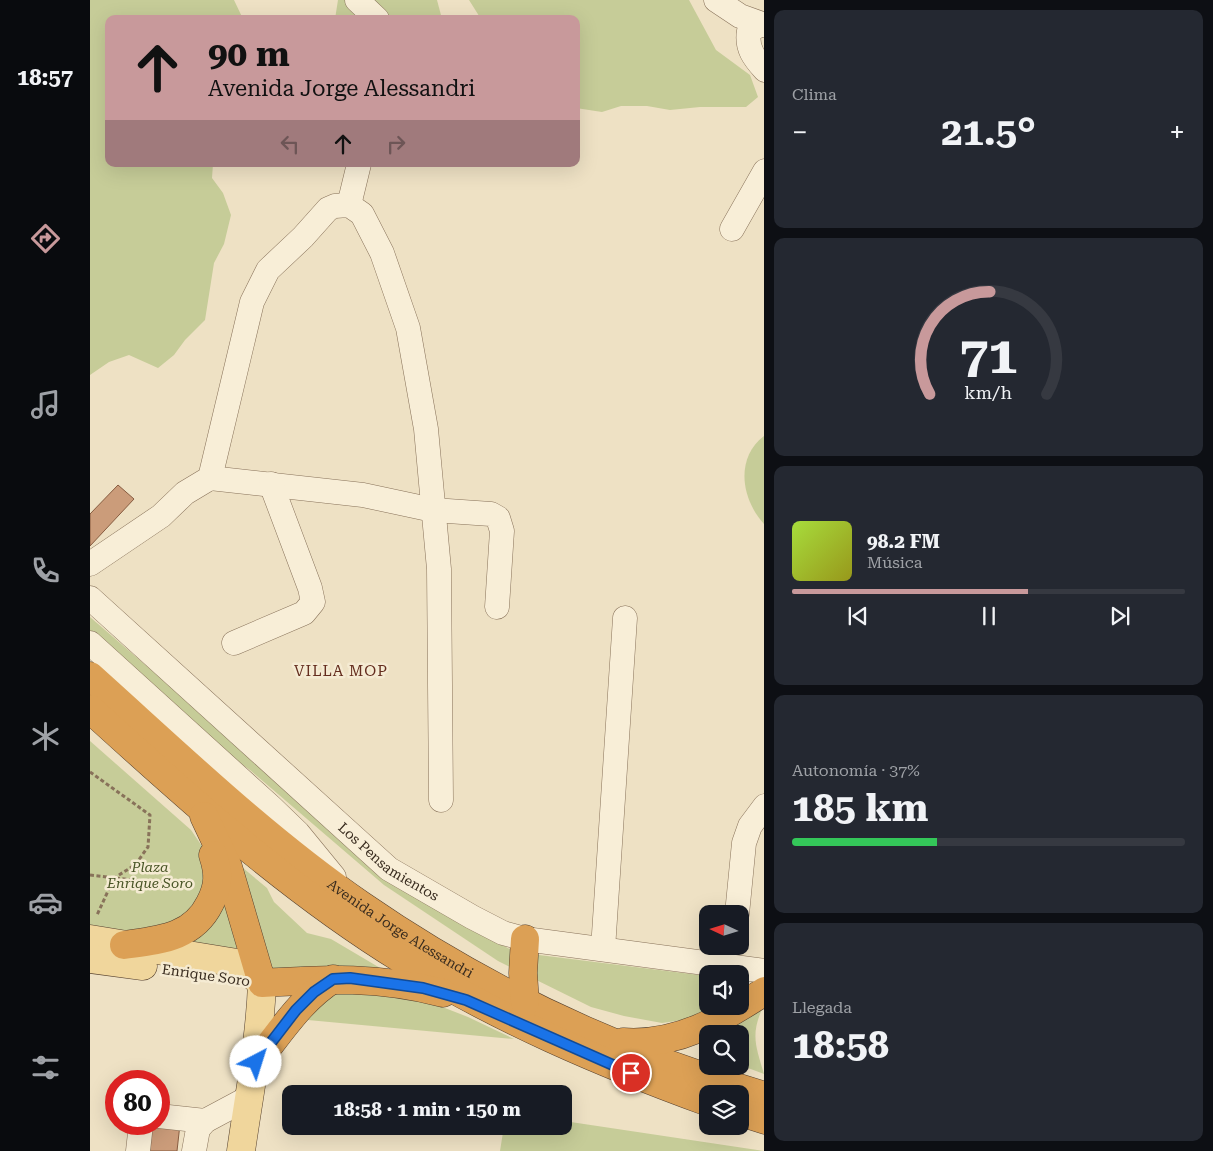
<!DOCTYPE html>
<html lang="es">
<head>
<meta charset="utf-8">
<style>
  :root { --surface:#171b24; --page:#242831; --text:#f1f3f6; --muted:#9ea1a6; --line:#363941; --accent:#c8999b }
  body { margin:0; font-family:"Roboto Serif",serif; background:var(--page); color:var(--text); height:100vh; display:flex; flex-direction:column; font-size:19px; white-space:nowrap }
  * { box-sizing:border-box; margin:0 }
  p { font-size:16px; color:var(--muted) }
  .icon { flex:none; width:28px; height:28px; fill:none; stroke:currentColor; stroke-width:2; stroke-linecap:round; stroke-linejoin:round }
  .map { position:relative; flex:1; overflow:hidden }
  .panel { display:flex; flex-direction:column; gap:10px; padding:10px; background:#0d0f14; width:449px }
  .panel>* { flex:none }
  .hud { position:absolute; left:15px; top:15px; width:475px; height:152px; border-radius:10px; box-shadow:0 5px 20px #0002; background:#c8999b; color:#111; overflow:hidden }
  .needle { width:32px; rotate:274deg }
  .buttons { position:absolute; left:609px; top:905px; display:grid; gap:10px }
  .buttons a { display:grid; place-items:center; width:50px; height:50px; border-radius:10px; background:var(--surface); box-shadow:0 5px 20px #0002; font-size:25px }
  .speed { position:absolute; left:15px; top:1070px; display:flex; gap:10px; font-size:25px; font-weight:700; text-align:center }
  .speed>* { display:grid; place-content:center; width:65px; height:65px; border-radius:50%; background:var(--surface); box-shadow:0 5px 20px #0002; line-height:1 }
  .speed .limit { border:8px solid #d22; background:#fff; color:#111 }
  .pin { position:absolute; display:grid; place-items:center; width:42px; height:42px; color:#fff; margin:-21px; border:2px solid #fff; border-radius:50%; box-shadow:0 1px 5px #0007 }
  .me { position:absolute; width:55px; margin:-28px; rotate:40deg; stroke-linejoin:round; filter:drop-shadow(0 0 4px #0008) }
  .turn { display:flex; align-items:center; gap:18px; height:105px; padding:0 20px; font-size:22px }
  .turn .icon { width:65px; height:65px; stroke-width:2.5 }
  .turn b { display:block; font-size:35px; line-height:42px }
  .lanes { display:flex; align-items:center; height:48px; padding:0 20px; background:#0003; justify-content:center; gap:25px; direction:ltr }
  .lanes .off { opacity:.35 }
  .big { font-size:38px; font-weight:700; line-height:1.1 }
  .panel .widget { flex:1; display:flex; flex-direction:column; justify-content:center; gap:8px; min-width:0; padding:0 18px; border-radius:10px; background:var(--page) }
  .panel .dial { align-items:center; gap:0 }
  .dial svg { height:130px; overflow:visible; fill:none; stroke:var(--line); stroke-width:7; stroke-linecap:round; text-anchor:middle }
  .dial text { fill:var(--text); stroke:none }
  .song { display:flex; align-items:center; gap:15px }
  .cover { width:60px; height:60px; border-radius:8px; background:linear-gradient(135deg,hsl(80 70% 55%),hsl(60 70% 35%)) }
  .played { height:5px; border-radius:2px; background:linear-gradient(90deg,var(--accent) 60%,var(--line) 60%) }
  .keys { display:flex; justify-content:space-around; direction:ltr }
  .heat { display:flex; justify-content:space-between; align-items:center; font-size:28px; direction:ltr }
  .charge { height:8px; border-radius:4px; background:linear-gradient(90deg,#34c759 37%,var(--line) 0) }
  .trip { position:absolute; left:192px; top:1085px; width:290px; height:50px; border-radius:10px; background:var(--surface); box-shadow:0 5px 20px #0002; font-weight:700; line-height:50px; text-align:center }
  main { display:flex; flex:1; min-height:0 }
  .tab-bar { display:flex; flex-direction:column; width:90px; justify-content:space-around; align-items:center; background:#090b0e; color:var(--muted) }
  .tab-bar .icon { width:35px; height:35px }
  .tab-bar .on { color:var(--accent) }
  .tab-bar b { font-size:22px; color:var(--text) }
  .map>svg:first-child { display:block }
  .green { fill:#c6cc98 }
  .building { fill:#cb9c7a; stroke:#875c40 }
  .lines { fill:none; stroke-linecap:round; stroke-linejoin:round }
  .minor-casing { stroke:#88725a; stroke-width:25 }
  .major-casing { stroke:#56412f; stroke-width:29 }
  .highway-casing { stroke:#56412f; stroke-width:29 }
  .path { stroke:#88725a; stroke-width:3; stroke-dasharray:4 2.5; stroke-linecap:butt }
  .minor { stroke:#f8eed7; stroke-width:24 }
  .major { stroke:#f0d69c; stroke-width:28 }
  .highway { stroke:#dca055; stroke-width:28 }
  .route-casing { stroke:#114b97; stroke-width:12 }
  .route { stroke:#1a73e8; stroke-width:9 }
  .labels { text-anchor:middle; stroke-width:5; stroke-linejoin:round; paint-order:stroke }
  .street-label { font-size:14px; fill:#382b1e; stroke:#f5ebd3 }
  .park-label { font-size:14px; font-style:italic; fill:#485425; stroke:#f5ebd3 }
  .neighbourhood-label { font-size:15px; letter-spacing:1px; fill:#642d1e; stroke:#f5ebd3 }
</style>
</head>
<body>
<main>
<nav class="tab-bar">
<b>18:57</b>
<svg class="icon on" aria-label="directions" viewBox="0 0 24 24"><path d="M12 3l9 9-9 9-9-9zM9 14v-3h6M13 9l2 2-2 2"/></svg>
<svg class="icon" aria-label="music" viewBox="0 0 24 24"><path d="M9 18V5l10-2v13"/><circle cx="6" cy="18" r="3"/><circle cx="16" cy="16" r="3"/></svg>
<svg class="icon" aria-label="phone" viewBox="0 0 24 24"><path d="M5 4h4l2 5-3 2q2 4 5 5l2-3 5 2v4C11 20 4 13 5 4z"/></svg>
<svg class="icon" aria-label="climate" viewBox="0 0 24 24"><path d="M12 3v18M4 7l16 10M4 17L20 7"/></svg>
<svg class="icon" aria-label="car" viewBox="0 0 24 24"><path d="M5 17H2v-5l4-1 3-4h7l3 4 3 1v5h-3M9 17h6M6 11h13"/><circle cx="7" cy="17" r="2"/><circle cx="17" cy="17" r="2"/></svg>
<svg class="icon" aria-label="filters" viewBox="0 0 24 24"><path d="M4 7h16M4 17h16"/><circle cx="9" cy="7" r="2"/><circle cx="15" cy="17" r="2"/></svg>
</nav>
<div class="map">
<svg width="675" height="1151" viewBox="0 0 675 1151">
  <rect width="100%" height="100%" fill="#eee1c4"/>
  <g class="green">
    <path d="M0 0H144L153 19H19V164H123L122 178 133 193 141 215 134 244 124 263 115 320 95 340 84 355 68 368 39 355 19 362 0 375Z"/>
    <path d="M248 0H347L352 19H245Z"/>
    <path d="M379 0H599L626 50 660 75 668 97 656 107H610L580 110 557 106H531L512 112 486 108V19H391Z"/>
    <path d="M674 436V524C651 499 645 458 674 436Z"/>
    <path d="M0 617 314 889 425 952 617 976 618 1006H623L599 1018 586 1021 572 1023 534 1016 501 1007 408 961 294 885 160 770 110 735 0 631Z"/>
    <path d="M0 741 101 830 118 855 114 902 65 936 0 928Z"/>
    <path d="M147 863 177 888 184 902 217 933 241 939 302 975H185Z"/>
    <path d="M136 885 149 947 143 951 97 942Z"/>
    <path d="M243 991 314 992 378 1017 424 1039 207 1019Z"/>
    <path d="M673 1007C660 1035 666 1046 674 1074L650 1065V1034H627Z"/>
    <path d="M474 1121 674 1151H410L414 1126H474Z"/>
  </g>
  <g class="building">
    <path d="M28 485 44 499 0 546V514Z"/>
    <path d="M62 1124H90L87 1151H60Z"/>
  </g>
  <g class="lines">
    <defs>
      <g id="minor">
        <path d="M267 0 287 19"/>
        <path d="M626 0 650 16 675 25"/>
        <path d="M671 24 659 31C656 48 664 58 675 70"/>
        <path d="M259 205 269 164"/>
        <path d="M642 229 675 171"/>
        <path d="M120 478 273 495 343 510 401 514 408 518 412 531 407 607"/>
        <path d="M0 564 71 516 95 493 120 478 162 302 178 270 213 237 238 209 245 206 259 205 272 214 292 253 318 328 336 429 349 569 351 800"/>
        <path id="s1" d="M0 598 299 869 382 917 413 933 435 939 675 971"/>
        <path d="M0 643 181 807 208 833 244 877"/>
        <path d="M144 643 214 613 223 602 220 588 181 484"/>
        <path d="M647 914 654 843 660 826 675 806"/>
        <path d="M513 949 535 618"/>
        <path d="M69 1116 115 1121"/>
        <path d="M48 1151 51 1124"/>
        <path d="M104 1151 108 1129 115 1121 158 1098"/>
      </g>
      <g id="major">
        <path d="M0 939 147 963 172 983"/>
        <path d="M0 959 53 966"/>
        <path d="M151 1151C159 1095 170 1040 172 983"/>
      </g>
      <g id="highway">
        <path id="s2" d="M0 676C88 755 174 838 271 905 394 990 531 1054 675 1096"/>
        <path d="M0 709C99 799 199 890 313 960 409 1019 511 1063 618 1102"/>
        <path d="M114 816 138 867 172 983C238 979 288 976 353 993"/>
        <path d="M34 945C69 940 103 938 120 903 129 886 129 873 123 855"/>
        <path d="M435 1002 433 973 435 939"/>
        <path d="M533 1042C587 1046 631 1020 675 991"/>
        <path d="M166 1062C191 1032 210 1000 243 979"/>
        <path d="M650 1112 675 1120"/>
      </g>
    </defs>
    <use href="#minor" class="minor-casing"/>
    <use href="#major" class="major-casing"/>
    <use href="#highway" class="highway-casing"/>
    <g class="path">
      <path d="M0 772 60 815 58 847 45 865 24 878 7 915"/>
      <path d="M0 875 103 887"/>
    </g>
    <use href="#minor" class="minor"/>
    <use href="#major" class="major"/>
    <use href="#highway" class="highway"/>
  </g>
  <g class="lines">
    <defs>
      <path id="route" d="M166 1062 206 1010 224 992 243 979 260 978 333 988 376 1000 541 1073"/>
    </defs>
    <use href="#route" class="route-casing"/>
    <use href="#route" class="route"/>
  </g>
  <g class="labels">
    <g class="street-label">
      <text dy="5" stroke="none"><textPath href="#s1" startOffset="399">Los Pensamientos</textPath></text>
      <text dy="5" stroke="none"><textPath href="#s2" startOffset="401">Avenida Jorge Alessandri</textPath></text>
      <text transform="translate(116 975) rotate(8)" y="5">Enrique Soro</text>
    </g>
    <g class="park-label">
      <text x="60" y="872">Plaza<tspan x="60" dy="16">Enrique Soro</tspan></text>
    </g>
    <g class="neighbourhood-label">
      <text x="251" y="676">VILLA MOP</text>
    </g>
  </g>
</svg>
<div class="buttons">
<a><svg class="needle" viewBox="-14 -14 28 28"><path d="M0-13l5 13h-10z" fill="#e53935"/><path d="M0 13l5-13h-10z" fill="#9ea1a6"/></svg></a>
<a><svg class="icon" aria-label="sound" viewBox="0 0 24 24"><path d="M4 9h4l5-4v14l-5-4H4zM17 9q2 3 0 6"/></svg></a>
<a><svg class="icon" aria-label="search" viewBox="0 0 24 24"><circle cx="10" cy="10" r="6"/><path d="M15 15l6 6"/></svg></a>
<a><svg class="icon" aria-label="layers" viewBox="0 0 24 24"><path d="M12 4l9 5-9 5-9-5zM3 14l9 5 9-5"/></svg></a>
</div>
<div class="speed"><div class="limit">80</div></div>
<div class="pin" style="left:541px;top:1073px;background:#d93025"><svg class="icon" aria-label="arrive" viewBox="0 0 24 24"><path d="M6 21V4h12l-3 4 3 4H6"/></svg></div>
<svg class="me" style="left:166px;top:1062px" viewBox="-20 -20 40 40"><circle r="19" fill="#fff"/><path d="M0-13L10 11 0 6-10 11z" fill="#1a73e8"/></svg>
<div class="trip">18:58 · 1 min · 150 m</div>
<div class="hud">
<div class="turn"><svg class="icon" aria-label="ahead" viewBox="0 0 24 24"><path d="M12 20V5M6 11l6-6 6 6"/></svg><div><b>90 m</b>Avenida Jorge Alessandri</div></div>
<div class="lanes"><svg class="icon off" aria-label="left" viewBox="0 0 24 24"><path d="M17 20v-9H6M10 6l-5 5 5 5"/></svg><svg class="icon" aria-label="ahead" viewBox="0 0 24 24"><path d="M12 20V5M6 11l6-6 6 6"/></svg><svg class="icon off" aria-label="right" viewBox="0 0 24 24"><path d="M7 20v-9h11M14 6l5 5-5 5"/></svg></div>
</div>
</div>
<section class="panel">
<div class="widget"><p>Clima</p>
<div class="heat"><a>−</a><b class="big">21.5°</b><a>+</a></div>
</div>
<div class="widget dial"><svg viewBox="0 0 100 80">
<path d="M14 69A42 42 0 1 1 86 69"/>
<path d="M14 69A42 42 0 0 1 51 6" stroke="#c8999b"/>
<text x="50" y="56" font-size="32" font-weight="700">71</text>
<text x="50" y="72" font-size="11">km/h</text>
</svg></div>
<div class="widget">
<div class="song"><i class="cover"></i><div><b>98.2 FM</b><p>Música</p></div></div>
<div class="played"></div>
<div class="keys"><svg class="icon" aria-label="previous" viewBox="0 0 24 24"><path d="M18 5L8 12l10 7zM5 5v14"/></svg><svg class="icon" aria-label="pause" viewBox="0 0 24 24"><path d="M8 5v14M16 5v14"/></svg><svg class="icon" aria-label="next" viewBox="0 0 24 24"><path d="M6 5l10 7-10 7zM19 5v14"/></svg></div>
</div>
<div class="widget"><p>Autonomía · 37%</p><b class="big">185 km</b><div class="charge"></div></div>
<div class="widget"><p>Llegada</p><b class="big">18:58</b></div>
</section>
</main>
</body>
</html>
